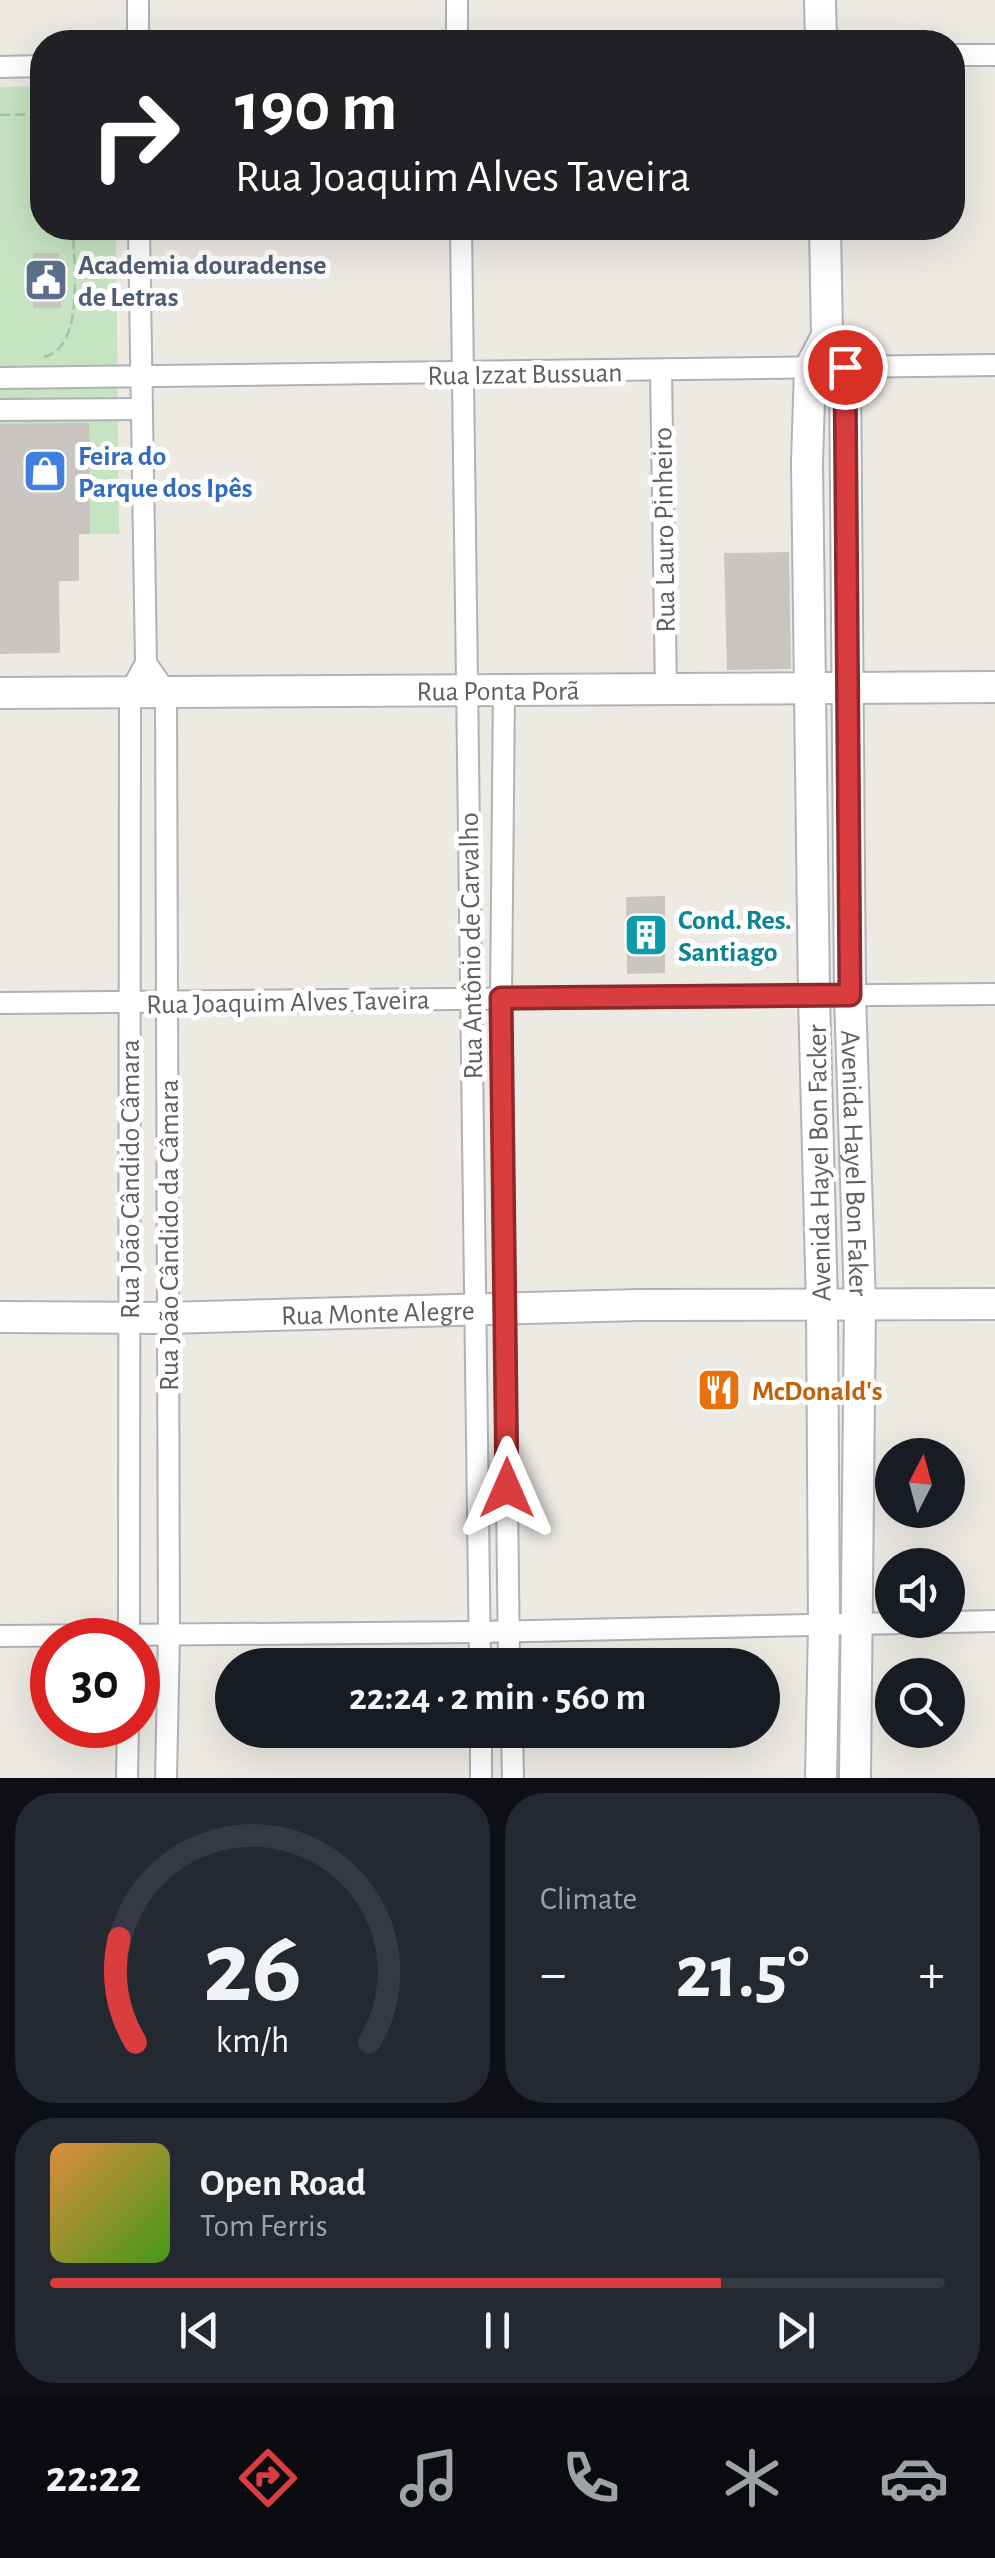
<!DOCTYPE html>
<html lang="en">
<head>
<meta charset="utf-8">
<style>
  :root { --surface:#171b24; --page:#242831; --text:#f1f3f6; --muted:#9ea1a6; --line:#363941; --accent:#da3d40 }
  body { margin:0; font-family:"Alegreya Sans",sans-serif; background:var(--page); color:var(--text); height:100vh; display:flex; flex-direction:column; font-size:38px; white-space:nowrap }
  * { box-sizing:border-box; margin:0 }
  p { font-size:32px; color:var(--muted) }
  .icon { flex:none; width:55px; height:55px; fill:none; stroke:currentColor; stroke-width:2; stroke-linecap:round; stroke-linejoin:round }
  .map { position:relative; height:1778px; overflow:hidden }
  .panel { display:flex; flex-direction:column; gap:15px; padding:15px; background:#0d0f14; flex:1 }
  .panel>* { flex:none }
  .guide { position:absolute; left:30px; top:30px; width:935px; height:210px; border-radius:40px; box-shadow:0 10px 40px #0002; background:#202124; color:#fff; overflow:hidden }
  .needle { width:65px; rotate:6deg }
  .fabs { position:absolute; left:875px; top:1438px; display:grid; gap:20px }
  .fabs a { display:grid; place-items:center; width:90px; height:90px; border-radius:50%; background:var(--surface); box-shadow:0 10px 40px #0002; font-size:50px }
  .speed { position:absolute; left:30px; top:1618px; display:flex; gap:20px; font-size:50px; font-weight:700; text-align:center }
  .speed>* { display:grid; place-content:center; width:130px; height:130px; border-radius:50%; background:var(--surface); box-shadow:0 10px 40px #0002; line-height:1 }
  .speed .limit { border:15px solid #d22; background:#fff; color:#111 }
  .pin { position:absolute; display:grid; place-items:center; width:85px; height:85px; color:#fff; margin:-42px; border:5px solid #fff; border-radius:50%; box-shadow:0 2px 10px #0007 }
  .me { position:absolute; width:110px; margin:-55px; rotate:0deg; stroke-linejoin:round; filter:drop-shadow(0 0 8px #0008) }
  .turn { display:flex; align-items:center; gap:35px; height:210px; padding:0 40px; font-size:45px }
  .turn .icon { width:130px; height:130px; stroke-width:2.5 }
  .turn b { display:block; font-size:70px; line-height:85px }
  .big { font-size:75px; font-weight:600; line-height:1.1 }
  .panel .tile { flex:1; display:flex; flex-direction:column; justify-content:center; gap:15px; min-width:0; padding:0 35px; border-radius:40px; background:var(--page) }
  .panel .dial { align-items:center; gap:0 }
  .dial svg { height:260px; overflow:visible; fill:none; stroke:var(--line); stroke-width:7; stroke-linecap:round; text-anchor:middle }
  .dial text { fill:var(--text); stroke:none }
  .song { display:flex; align-items:center; gap:30px }
  .cover { width:120px; height:120px; border-radius:15px; background:linear-gradient(135deg,hsl(30 70% 55%),hsl(100 70% 35%)) }
  .played { height:10px; border-radius:5px; background:linear-gradient(90deg,var(--accent) 75%,var(--line) 75%) }
  .keys { display:flex; justify-content:space-around; direction:ltr }
  .heat { display:flex; justify-content:space-between; align-items:center; font-size:55px; direction:ltr }
  .panel .tiles { flex:1; display:grid; gap:15px; grid-template-columns:1fr 1fr }
  .tile:last-child { grid-column:span 2 }
  .trip { position:absolute; left:215px; top:1648px; width:565px; height:100px; border-radius:50px; background:var(--surface); box-shadow:0 10px 40px #0002; font-weight:600; line-height:100px; text-align:center }
  .tab-bar { display:flex; height:160px; justify-content:space-around; align-items:center; background:#090b0e; color:var(--muted) }
  .tab-bar .icon { width:70px; height:70px }
  .tab-bar .active { color:var(--accent) }
  .tab-bar b { font-size:45px; color:var(--text) }
  .map>svg:first-child { display:block }
  .green { fill:#c6e3c2 }
  .building { fill:#c9c5c0 }
  .lines { fill:none; stroke-linecap:round; stroke-linejoin:round }
  .street-casing { stroke:#afb2b5; stroke-width:24 }
  .secondary-casing { stroke:#b0b4b8; stroke-width:34 }
  .path { stroke:#9ec5a5; stroke-width:2.5; stroke-dasharray:10 5; stroke-linecap:butt }
  .street { stroke:#fff; stroke-width:20 }
  .secondary { stroke:#fff; stroke-width:30 }
  .route-casing { stroke:#8e282a; stroke-width:25 }
  .route { stroke:#da3d40; stroke-width:18 }
  .labels { text-anchor:middle; stroke-width:10; stroke-linejoin:round; paint-order:stroke }
  .service-label { font-size:28px; font-weight:bold; fill:#4e5e75; stroke:#fff; text-anchor:start }
  .street-label { font-size:28px; fill:#5c6063; stroke:#fff }
  .shop-label { font-size:28px; font-weight:bold; fill:#366cbe; stroke:#fff; text-anchor:start }
  .culture-label { font-size:28px; font-weight:bold; fill:#0d838f; stroke:#fff; text-anchor:start }
  .food-label { font-size:28px; font-weight:bold; fill:#c56008; stroke:#fff; text-anchor:start }
</style>
</head>
<body>
<div class="map">
<svg width="995" height="1778" viewBox="0 0 995 1778">
  <rect width="100%" height="100%" fill="#edeae4"/>
  <path class="green" d="M42 86V228H116L119 534 0 535V87Z"/>
  <g class="building">
    <path d="M33 253H59L61 308H33Z"/>
    <path d="M89 423 90 534H79V581H59L60 653 0 654V424Z"/>
    <path d="M789 552 791 669 727 670 724 553Z"/>
    <path d="M665 896V973L627 974 626 897Z"/>
  </g>
  <g class="lines">
    <defs>
      <g id="street">
        <path d="M138 0V42"/>
        <path d="M457 0V42"/>
        <path d="M952 55H995"/>
        <path d="M0 67 42 66"/>
        <path d="M461 228 480 1665"/>
        <path d="M661 371 666 690"/>
        <path d="M0 378 995 365"/>
        <path d="M0 410 140 409"/>
        <path d="M146 663 166 692 169 1636 166 1778"/>
        <path d="M504 690 501 998 509 1665"/>
        <path d="M0 1003 995 994"/>
        <path d="M0 1636 480 1632 995 1621"/>
        <path d="M129 1640 130 692 146 663 139 228"/>
        <path d="M481 1730V1778"/>
        <path d="M512 1730 513 1778"/>
        <path d="M127 1778 128 1725"/>
      </g>
      <g id="secondary">
        <path d="M820 0 821 42"/>
        <path id="s1" d="M825 228 827 336 845 367 850 995 860 1304 855 1778"/>
        <path id="s2" d="M0 693 995 687"/>
        <path id="s3" d="M0 1317 167 1318 638 1305 995 1304"/>
        <path d="M821 1778 824 1624 822 1305 814 996 807 463 810 368 827 336"/>
      </g>
    </defs>
    <use href="#street" class="street-casing"/>
    <use href="#secondary" class="secondary-casing"/>
    <g class="path">
      <path d="M0 115 42 114"/>
      <path d="M44 357C86 347 73 262 73 228"/>
    </g>
    <use href="#street" class="street"/>
    <use href="#secondary" class="secondary"/>
  </g>
  <g class="lines">
    <defs>
      <path id="route" d="M507 1488 501 998 850 995 845 367"/>
    </defs>
    <use href="#route" class="route-casing"/>
    <use href="#route" class="route"/>
  </g>
  <defs>
    <symbol id="civic-square" viewBox="-11 -11 22 22"><rect x="-9" y="-9" width="18" height="18" rx="4" fill="#5c6f8a" stroke="#fff"/><path d="M-.6-6.5H3V-4.5H.6V-3L4-1V1h2V6H-6V1h2V-1L-.6-3ZM-1.2 2.5V6h2.4V2.5Z" fill="#fff"/></symbol>
    <symbol id="shop-square" viewBox="-11 -11 22 22"><rect x="-9" y="-9" width="18" height="18" rx="4" fill="#3f7fe0" stroke="#fff"/><path d="M-5-2.5h2.3a2.7 3.5 0 0 1 5.4 0H5L5.5 6h-11ZM-1.5-2.5h3a1.5 2.3 0 0 0-3 0Z" fill="#fff"/></symbol>
    <symbol id="building-square" viewBox="-11 -11 22 22"><rect x="-9" y="-9" width="18" height="18" rx="4" fill="#0f9aa8" stroke="#fff"/><path d="M-4-6H4V6H1V3H-1V6H-4ZM-2.5-4.3h1.7v1.8h-1.7ZM.8-4.3h1.7v1.8H.8ZM-2.5-1h1.7V.8h-1.7ZM.8-1h1.7V.8H.8Z" fill="#fff"/></symbol>
    <symbol id="restaurant-square" viewBox="-11 -11 22 22"><rect x="-9" y="-9" width="18" height="18" rx="4" fill="#e8710a" stroke="#fff"/><path d="M-5-6h1v4h1v-4h1v4h1v-4h1v5L-1.5 .5V6h-2V.5L-5-1ZM5-6V6H3V1.5H1.5Q1.5-4 5-6Z" fill="#fff"/></symbol>
  </defs>
  <g fill-rule="evenodd">
    <use href="#civic-square" x="21" y="255" width="50" height="50"/>
    <use href="#shop-square" x="20" y="446" width="50" height="50"/>
    <use href="#building-square" x="621" y="910" width="50" height="50"/>
    <use href="#restaurant-square" x="694" y="1365" width="50" height="50"/>
  </g>
  <g class="labels">
    <g class="service-label">
      <text x="78" y="274">Academia douradense<tspan x="78" dy="32">de Letras</tspan></text>
    </g>
    <g class="street-label">
      <text transform="translate(525 373) rotate(-1)" y="10">Rua Izzat Bussuan</text>
      <text transform="translate(663 530) rotate(-91)" y="10">Rua Lauro Pinheiro</text>
      <text dy="10" stroke="none"><textPath href="#s2" startOffset="498">Rua Ponta Porã</textPath></text>
      <text transform="translate(470 946) rotate(-91)" y="10">Rua Antônio de Carvalho</text>
      <text transform="translate(288 1001) rotate(-1)" y="10">Rua Joaquim Alves Taveira</text>
      <text transform="translate(818 1163) rotate(-91)" y="10">Avenida Hayel Bon Facker</text>
      <text dy="10" stroke="none"><textPath href="#s1" startOffset="940">Avenida Hayel Bon Faker</textPath></text>
      <text transform="translate(129 1179) rotate(-90)" y="10">Rua João Cândido Câmara</text>
      <text transform="translate(168 1235) rotate(-90)" y="10">Rua João Cândido da Câmara</text>
      <text dy="10" stroke="none"><textPath href="#s3" startOffset="378">Rua Monte Alegre</textPath></text>
    </g>
    <g class="shop-label">
      <text x="78" y="465">Feira do<tspan x="78" dy="32">Parque dos Ipês</tspan></text>
    </g>
    <g class="culture-label">
      <text x="678" y="929">Cond. Res.<tspan x="678" dy="32">Santiago</tspan></text>
    </g>
    <g class="food-label">
      <text x="752" y="1400">McDonald's</text>
    </g>
  </g>
</svg>
<div class="fabs">
<a><svg class="needle" viewBox="-14 -14 28 28"><path d="M0-13l5 13h-10z" fill="#e53935"/><path d="M0 13l5-13h-10z" fill="#9ea1a6"/></svg></a>
<a><svg class="icon" aria-label="sound" viewBox="0 0 24 24"><path d="M4 9h4l5-4v14l-5-4H4zM17 9q2 3 0 6"/></svg></a>
<a><svg class="icon" aria-label="search" viewBox="0 0 24 24"><circle cx="10" cy="10" r="6"/><path d="M15 15l6 6"/></svg></a>
</div>
<div class="speed"><div class="limit">30</div></div>
<div class="pin" style="left:845px;top:367px;background:#d93025"><svg class="icon" aria-label="arrive" viewBox="0 0 24 24"><path d="M6 21V4h12l-3 4 3 4H6"/></svg></div>
<svg class="me" style="left:507px;top:1488px" viewBox="-20 -20 40 40"><path d="M0-17L14 15 0 8-14 15z" fill="#da3d40" stroke="#fff" stroke-width="4"/></svg>
<div class="trip">22:24 · 2 min · 560 m</div>
<div class="guide">
<div class="turn"><svg class="icon" aria-label="right" viewBox="0 0 24 24"><path d="M7 20v-9h11M14 6l5 5-5 5"/></svg><div><b>190 m</b>Rua Joaquim Alves Taveira</div></div>
</div>
</div>
<section class="panel">
<div class="tiles">
<div class="tile dial"><svg viewBox="0 0 100 80">
<path d="M14 69A42 42 0 1 1 86 69"/>
<path d="M14 69A42 42 0 0 1 9 37" stroke="#da3d40"/>
<text x="50" y="56" font-size="32" font-weight="700">26</text>
<text x="50" y="72" font-size="11">km/h</text>
</svg></div>
<div class="tile"><p>Climate</p>
<div class="heat"><a>−</a><b class="big">21.5°</b><a>+</a></div>
</div>
<div class="tile">
<div class="song"><i class="cover"></i><div><b>Open Road</b><p>Tom Ferris</p></div></div>
<div class="played"></div>
<div class="keys"><svg class="icon" aria-label="previous" viewBox="0 0 24 24"><path d="M18 5L8 12l10 7zM5 5v14"/></svg><svg class="icon" aria-label="pause" viewBox="0 0 24 24"><path d="M8 5v14M16 5v14"/></svg><svg class="icon" aria-label="next" viewBox="0 0 24 24"><path d="M6 5l10 7-10 7zM19 5v14"/></svg></div>
</div>
</div>
</section>
<nav class="tab-bar">
<b>22:22</b>
<svg class="icon active" aria-label="directions" viewBox="0 0 24 24"><path d="M12 3l9 9-9 9-9-9zM9 14v-3h6M13 9l2 2-2 2"/></svg>
<svg class="icon" aria-label="music" viewBox="0 0 24 24"><path d="M9 18V5l10-2v13"/><circle cx="6" cy="18" r="3"/><circle cx="16" cy="16" r="3"/></svg>
<svg class="icon" aria-label="phone" viewBox="0 0 24 24"><path d="M5 4h4l2 5-3 2q2 4 5 5l2-3 5 2v4C11 20 4 13 5 4z"/></svg>
<svg class="icon" aria-label="climate" viewBox="0 0 24 24"><path d="M12 3v18M4 7l16 10M4 17L20 7"/></svg>
<svg class="icon" aria-label="car" viewBox="0 0 24 24"><path d="M5 17H2v-5l4-1 3-4h7l3 4 3 1v5h-3M9 17h6M6 11h13"/><circle cx="7" cy="17" r="2"/><circle cx="17" cy="17" r="2"/></svg>
</nav>
</body>
</html>
